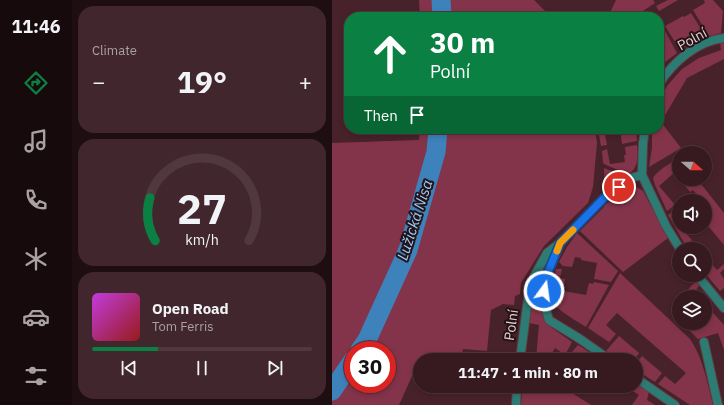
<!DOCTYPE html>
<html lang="en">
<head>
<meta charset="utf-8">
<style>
  :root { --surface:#361a20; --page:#41272d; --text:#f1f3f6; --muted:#aaa1a5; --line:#50383e; --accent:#0b8043 }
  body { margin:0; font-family:"IBM Plex Sans",sans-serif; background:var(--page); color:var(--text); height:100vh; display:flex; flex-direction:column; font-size:15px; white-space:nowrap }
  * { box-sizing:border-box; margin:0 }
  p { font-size:13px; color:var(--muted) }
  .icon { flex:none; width:22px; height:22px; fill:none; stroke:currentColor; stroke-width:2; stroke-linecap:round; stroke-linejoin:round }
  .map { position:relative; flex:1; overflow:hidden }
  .side { display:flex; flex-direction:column; gap:6px; padding:6px; background:#1e0e12; width:260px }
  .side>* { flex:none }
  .banner { position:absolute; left:12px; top:12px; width:320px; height:122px; border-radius:16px; box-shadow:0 2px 6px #0003,0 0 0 1px var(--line); background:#0b8043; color:#fff; overflow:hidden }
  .needle { width:26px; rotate:110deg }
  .fabs { position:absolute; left:340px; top:146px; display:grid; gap:8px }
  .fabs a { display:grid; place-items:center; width:40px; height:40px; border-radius:50%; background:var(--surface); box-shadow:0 2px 6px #0003,0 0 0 1px var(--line); font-size:20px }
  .speed { position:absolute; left:12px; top:341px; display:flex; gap:8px; font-size:20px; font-weight:700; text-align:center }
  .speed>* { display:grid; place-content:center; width:52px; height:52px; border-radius:50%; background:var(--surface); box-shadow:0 2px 6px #0003,0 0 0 1px var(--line); line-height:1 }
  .speed .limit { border:6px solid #d22; background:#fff; color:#111 }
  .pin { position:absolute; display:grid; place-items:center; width:34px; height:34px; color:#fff; margin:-17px; border:2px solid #fff; border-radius:50%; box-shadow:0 1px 4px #0007 }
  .me { position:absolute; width:44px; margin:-22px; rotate:14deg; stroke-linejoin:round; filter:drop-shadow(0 0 3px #0008) }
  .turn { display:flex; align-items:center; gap:14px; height:84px; padding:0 20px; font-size:18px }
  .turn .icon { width:52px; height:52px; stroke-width:2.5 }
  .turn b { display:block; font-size:28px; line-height:34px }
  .then { display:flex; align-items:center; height:38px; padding:0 20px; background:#0003; gap:8px; font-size:15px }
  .big { font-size:30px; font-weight:700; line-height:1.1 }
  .side .tile { flex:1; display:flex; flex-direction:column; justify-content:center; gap:6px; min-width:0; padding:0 14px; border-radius:16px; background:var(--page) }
  .side .dial { align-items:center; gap:0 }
  .dial svg { height:104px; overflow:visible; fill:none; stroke:var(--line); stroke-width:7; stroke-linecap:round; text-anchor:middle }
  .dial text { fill:var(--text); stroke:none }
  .song { display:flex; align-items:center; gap:12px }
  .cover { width:48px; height:48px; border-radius:6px; background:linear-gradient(135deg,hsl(290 70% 55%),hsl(0 70% 35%)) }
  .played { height:4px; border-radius:2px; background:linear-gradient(90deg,var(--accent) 30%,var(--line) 30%) }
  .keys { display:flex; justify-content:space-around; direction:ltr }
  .heat { display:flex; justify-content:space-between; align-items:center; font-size:22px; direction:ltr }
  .trip { position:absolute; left:81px; top:353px; width:230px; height:40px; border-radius:20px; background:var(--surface); box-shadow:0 2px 6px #0003,0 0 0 1px var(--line); font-weight:700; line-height:40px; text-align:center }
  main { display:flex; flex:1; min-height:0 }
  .tab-bar { display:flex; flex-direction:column; width:72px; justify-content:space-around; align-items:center; background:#160a0d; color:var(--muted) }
  .tab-bar .icon { width:28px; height:28px }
  .tab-bar .selected { color:var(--accent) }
  .tab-bar b { font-size:18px; color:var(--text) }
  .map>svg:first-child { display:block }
  .green { fill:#84344a; fill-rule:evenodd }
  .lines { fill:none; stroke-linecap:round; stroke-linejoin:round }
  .river { stroke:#3e82bb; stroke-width:19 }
  .minor-casing { stroke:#623e46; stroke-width:10 }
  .minor { stroke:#2d7c74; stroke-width:8 }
  .route-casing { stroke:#114b97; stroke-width:10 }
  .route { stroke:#1a73e8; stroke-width:7 }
  .slow { stroke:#f59e0b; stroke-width:7 }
  .labels { text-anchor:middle; stroke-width:4; stroke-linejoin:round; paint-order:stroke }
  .street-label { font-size:14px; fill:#e9cfd3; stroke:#231216 }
  .water-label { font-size:15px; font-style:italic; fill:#99cdfb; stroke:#231216 }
</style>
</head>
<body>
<main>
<nav class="tab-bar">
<b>11:46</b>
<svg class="icon selected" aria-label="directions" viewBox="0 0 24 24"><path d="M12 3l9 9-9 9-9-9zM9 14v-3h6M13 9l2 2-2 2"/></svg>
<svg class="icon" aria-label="music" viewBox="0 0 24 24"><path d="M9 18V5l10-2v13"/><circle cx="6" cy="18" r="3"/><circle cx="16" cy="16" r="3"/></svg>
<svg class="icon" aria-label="phone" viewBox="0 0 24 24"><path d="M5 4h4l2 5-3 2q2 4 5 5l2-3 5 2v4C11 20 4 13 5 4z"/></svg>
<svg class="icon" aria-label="climate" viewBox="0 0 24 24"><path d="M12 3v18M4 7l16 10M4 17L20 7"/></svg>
<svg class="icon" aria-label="car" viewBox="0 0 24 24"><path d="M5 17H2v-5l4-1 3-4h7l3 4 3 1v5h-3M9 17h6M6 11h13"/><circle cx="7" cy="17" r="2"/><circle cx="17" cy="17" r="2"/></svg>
<svg class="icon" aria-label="filters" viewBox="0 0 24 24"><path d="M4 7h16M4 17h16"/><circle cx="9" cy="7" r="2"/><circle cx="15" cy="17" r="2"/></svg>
</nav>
<section class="side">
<div class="tile"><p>Climate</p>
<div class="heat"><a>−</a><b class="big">19°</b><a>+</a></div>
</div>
<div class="tile dial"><svg viewBox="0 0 100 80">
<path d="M14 69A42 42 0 1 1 86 69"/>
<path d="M14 69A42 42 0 0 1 10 36" stroke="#0b8043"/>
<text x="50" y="56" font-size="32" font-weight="700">27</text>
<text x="50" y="72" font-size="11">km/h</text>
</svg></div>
<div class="tile">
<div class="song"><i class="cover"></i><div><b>Open Road</b><p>Tom Ferris</p></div></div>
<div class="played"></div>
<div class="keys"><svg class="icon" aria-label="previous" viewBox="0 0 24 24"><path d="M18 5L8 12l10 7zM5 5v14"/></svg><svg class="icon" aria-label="pause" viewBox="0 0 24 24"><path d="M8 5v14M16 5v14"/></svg><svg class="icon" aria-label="next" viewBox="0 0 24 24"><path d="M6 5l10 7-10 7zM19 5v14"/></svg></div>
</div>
</section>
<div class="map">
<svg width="392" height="405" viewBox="0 0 392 405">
  <rect width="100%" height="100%" fill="#48222b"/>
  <g class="green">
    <path d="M87 0H202L219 17H88Z"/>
    <path d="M284 0H321L323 3 302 17H276Z"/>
    <path d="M336 0H346L327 11 324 6Z"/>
    <path d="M372 0H381L391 11 389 33 377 36 361 10 373 3Z"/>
    <path d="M359 13 374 37 360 42 348 50 333 26 351 16 352 17Z"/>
    <path d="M332 29 345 53 332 63 327 60V32Z"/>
    <path d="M388 42H392V59L355 78 329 122 349 148 317 167 320 148V129H327V102L335 86 350 69 367 58 389 50Z"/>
    <path d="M88 129H263L265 143 261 187 256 203 212 246 189 283 188 294 183 296 182 305 171 304 159 310 155 351 131 349 129 359 108 357 104 360H88V362L84 367 67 405H0V143L87 140ZM21 350H55V384H21Z"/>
    <path d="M266 129H272L275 145 269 146Z"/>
    <path d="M288 129H304L305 141 290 144Z"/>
    <path d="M305 145C306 155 307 169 296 174L274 165 271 163 270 151 275 149 278 164 293 162 292 155H294L293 147Z"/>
    <path d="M347 160V178L342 173 327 186 343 205 335 211 323 185 321 178C325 171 340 161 347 160Z"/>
    <path d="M272 168 292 176 273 190Z"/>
    <path d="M348 179H365L392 213V245L377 227 372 230 370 227H373V201H370L361 190 358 192Z"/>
    <path d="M298 186H303L311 191 336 238 291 272 248 231 272 207V206L288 192Z"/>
    <path d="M342 211 347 217V227H355L351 230 360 240 354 246 336 215Z"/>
    <path d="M245 233 286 271 279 282 262 279 265 263 249 260V258L243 257 240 267 231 266 227 262 235 247Z"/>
    <path d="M218 255 213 271 207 301 209 309 213 317 220 328 240 342 233 355 223 348 216 360H193V358L204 359 207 325 197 323 198 310 204 280Z"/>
    <path d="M376 260 385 270 392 264V269L388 273 392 279V288L388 291 373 273V262Z"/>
    <path d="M224 269H230L228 278 233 279 231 291 254 295 257 283 261 284 262 282 277 285 254 327C245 321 219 307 218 297 218 288 222 277 224 269Z"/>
    <path d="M288 273 357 338C370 354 376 385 381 405H358L326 384 333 376 343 384 354 373 285 313 274 325 284 334 277 342 256 328Z"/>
    <path d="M365 281 368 284 363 292 367 297H351L359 286Z"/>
    <path d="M373 304 392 325V350L386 333 366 339 350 323H373Z"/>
    <path d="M287 336 307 353 302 360H289L274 351Z"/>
    <path d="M246 345 268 359 253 360 240 352Z"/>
    <path d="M310 356 330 373 323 382 304 370V363Z"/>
    <path d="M304 383 317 391 315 400 323 405H300L307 395 293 386H304Z"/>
    <path d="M191 386H229L259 405H189Z"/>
  </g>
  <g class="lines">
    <g class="river">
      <path d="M109 0 110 17"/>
      <path d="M28 350 35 340 76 250 104 152 106 129"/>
      <path d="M0 391 21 360"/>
    </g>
    <defs>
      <g id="minor">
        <path d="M327 84C341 62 365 41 392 38"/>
        <path d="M313 129 311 143 310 175 334 226 348 249"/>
        <path d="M228 244 212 282 211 300 217 320 248 339 278 360"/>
        <path d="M365 275 392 308"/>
        <path d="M372 342 386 405"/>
        <path d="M188 360 198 284 215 253 228 243 275 195 299 178 310 175"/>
        <path d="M304 378 343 405"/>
        <path d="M184 405 185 386"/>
      </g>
    </defs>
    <use href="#minor" class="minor-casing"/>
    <use href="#minor" class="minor"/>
  </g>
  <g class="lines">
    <defs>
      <path id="route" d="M212 291V282L228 243 275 195 287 187"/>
    </defs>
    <use href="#route" class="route-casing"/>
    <use href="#route" class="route"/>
    <path class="slow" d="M225 251 228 243 241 230"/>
  </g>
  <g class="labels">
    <g class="street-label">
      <text transform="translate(360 39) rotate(-29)" y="5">Polní</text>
      <text transform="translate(179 325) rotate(-82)" y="5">Polní</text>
    </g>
    <g class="water-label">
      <text transform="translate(83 220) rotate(-72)" y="5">Lužická Nisa</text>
    </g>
  </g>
</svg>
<div class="fabs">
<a><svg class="needle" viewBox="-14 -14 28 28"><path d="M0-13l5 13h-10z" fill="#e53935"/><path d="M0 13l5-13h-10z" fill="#aaa1a5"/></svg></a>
<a><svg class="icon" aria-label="sound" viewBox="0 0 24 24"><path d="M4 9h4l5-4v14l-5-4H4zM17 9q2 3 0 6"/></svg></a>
<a><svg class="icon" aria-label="search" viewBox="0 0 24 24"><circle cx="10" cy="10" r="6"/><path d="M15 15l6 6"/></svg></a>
<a><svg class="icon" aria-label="layers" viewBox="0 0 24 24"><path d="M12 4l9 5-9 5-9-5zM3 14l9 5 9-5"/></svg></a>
</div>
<div class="speed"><div class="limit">30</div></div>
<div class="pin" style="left:287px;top:187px;background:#d93025"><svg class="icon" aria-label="arrive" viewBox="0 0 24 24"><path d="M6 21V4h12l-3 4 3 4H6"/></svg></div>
<svg class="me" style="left:212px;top:291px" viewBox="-20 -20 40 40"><circle r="17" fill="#1a73e8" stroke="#fff" stroke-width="3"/><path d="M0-11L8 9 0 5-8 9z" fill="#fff"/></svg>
<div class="trip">11:47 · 1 min · 80 m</div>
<div class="banner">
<div class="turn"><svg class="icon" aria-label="ahead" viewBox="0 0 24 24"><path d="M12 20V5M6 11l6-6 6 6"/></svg><div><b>30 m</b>Polní</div></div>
<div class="then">Then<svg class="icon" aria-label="arrive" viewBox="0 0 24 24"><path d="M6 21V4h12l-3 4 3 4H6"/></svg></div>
</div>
</div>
</main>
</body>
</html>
